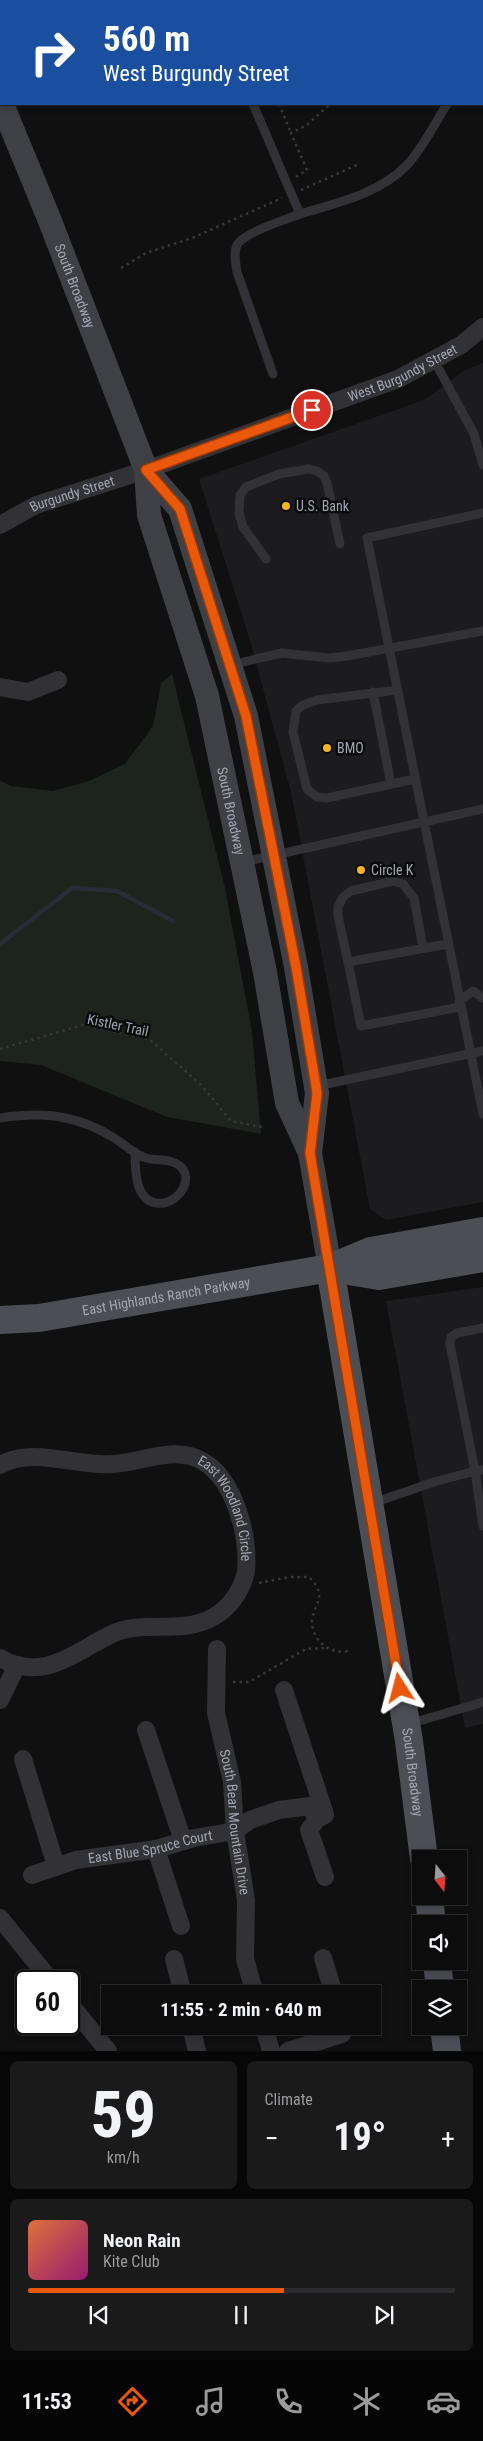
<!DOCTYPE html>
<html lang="en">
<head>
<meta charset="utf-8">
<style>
  :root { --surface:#0c0c0d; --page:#1a1a1b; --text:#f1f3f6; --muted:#9a9b9d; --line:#2c2c2e; --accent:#ea580c }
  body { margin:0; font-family:"Roboto Condensed",sans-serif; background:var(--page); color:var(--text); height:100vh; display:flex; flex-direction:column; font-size:19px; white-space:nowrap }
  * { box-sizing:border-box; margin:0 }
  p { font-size:16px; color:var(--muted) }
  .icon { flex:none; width:28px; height:28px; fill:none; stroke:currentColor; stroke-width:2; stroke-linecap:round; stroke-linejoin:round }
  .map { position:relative; height:2051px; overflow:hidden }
  .side { display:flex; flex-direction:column; gap:10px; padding:10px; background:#070707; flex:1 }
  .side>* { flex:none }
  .top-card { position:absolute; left:0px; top:0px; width:484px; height:105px; box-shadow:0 2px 8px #0003,0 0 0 1px var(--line); background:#1a4fa0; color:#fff; overflow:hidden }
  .needle { width:32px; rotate:163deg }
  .tools { position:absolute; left:412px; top:1850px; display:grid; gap:10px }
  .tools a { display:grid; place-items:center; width:55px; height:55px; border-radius:0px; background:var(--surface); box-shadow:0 2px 8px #0003,0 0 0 1px var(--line); font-size:25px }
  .speed { position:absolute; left:15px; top:1970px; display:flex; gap:10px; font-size:25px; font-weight:700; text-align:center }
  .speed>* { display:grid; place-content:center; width:65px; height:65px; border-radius:50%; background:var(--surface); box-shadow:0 2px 8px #0003,0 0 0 1px var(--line); line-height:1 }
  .speed .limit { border:2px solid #111; border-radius:8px; background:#fff; color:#111 }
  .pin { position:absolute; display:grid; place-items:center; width:42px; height:42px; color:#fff; margin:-21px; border:2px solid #fff; border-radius:50%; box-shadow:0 1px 5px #0007 }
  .me { position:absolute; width:55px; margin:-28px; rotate:351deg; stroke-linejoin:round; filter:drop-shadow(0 0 4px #0008) }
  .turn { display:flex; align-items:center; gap:18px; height:105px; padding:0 20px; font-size:22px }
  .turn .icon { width:65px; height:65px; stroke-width:2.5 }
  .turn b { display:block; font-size:35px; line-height:42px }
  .big { font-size:38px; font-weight:700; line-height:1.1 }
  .side .tile { flex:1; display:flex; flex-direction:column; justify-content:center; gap:8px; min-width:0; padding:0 18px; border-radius:8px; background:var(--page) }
  .side .dial { align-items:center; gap:0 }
  .dial b { font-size:65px; line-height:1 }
  .song { display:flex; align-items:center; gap:15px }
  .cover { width:60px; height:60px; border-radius:8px; background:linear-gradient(135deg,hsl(20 70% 55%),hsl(320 70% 35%)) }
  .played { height:5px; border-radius:2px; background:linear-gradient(90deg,var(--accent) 60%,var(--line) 60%) }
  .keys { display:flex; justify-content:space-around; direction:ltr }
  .heat { display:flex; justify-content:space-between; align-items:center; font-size:28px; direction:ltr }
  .side .tiles { flex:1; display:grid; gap:10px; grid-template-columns:1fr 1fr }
  .tile:last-child { grid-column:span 2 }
  .trip { position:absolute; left:101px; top:1985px; width:280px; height:50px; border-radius:0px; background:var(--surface); box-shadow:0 2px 8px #0003,0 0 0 1px var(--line); font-weight:700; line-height:50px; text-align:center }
  .dock { display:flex; height:80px; justify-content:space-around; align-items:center; background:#050505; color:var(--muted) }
  .dock .icon { width:35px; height:35px }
  .dock .selected { color:var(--accent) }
  .dock b { font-size:22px; color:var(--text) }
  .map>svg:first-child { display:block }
  .built { fill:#1c1c1e }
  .green { fill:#1c241d }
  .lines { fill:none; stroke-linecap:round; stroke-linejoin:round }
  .stream { stroke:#262e35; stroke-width:4.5 }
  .path { stroke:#37383d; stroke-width:2.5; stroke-dasharray:2.5 4; stroke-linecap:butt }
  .service { stroke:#313136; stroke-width:9 }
  .minor { stroke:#313136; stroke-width:18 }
  .secondary { stroke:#3f4046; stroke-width:24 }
  .primary { stroke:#4c4e55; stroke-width:28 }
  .route-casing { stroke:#983908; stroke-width:12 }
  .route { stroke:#ea580c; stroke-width:9 }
  .poi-dot { fill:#f7b322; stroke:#0b0b0c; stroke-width:2 }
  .labels { text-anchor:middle; stroke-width:5; stroke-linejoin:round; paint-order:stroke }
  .street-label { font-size:14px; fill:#a0a6b3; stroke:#0b0b0c }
  .poi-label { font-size:14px; fill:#a0a6b3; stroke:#0b0b0c; text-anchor:start }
</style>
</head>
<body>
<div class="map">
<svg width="483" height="2051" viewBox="0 0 483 2051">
  <rect width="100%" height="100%" fill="#101011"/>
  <g class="built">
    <path d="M483 363V1202L386 1220 370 1209 291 792 249 637 199 479 424 400 465 370Z"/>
    <path d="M483 1287V1724L465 1728 386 1301Z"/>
  </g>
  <path class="green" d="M172 674 225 888 252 1032 261 1134 167 1117 41 1065 0 1061V781L12 786 53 791 89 781 125 764 153 726 161 683Z"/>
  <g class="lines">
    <path class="stream" d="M0 944 72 888 117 891 173 921"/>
    <g class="path">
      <path d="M375 0 376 1"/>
      <path d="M303 1 305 0"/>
      <path d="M279 104 291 133"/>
      <path d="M296 177 307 170 291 133 307 125 330 104"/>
      <path d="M301 190 359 164"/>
      <path d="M121 268 146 253 192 238 282 198"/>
      <path d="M0 1049 83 1025 149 1039 201 1085 231 1121 262 1127"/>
      <path d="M259 1583 289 1577H309C331 1598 310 1607 312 1624 314 1643 331 1654 348 1651"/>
      <path d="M233 1682H249L306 1649 325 1648"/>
    </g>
    <g class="service">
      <path d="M207 0 208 1"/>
      <path d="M470 0V1"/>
      <path d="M482 7H483"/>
      <path d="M253 104 300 214C285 220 245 232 237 245 233 253 236 264 237 272L273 374"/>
      <path d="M300 214C337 203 379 194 407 165 423 148 435 123 447 104"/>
      <path d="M434 360 474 434 483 465"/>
      <path d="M483 513 367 538 483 1114"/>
      <path d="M266 559 243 527 239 513 240 495 246 487 279 474 309 469 317 471 324 476 327 483 340 544"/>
      <path d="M230 665 282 653 329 658 347 656 483 631"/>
      <path d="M398 690 317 700 303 705 296 711 293 732 307 789 317 797 327 798 415 779"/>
      <path d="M373 692 391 784"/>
      <path d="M243 862 483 809"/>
      <path d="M448 944 348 962 361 1026 460 1007"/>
      <path d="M348 962 338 916V907L343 897 351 891 393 881 403 884 414 898 423 948"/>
      <path d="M459 1001 473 991 483 998"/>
      <path d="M317 1086 483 1051"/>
      <path d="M0 1118C21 1115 44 1113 65 1118 81 1121 100 1129 114 1138 124 1144 133 1153 143 1157 154 1162 169 1157 180 1166 194 1179 180 1200 164 1203 135 1207 135 1171 135 1152"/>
      <path d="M483 1328 457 1333 451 1337 450 1344 475 1471 483 1470"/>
      <path d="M373 1503 434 1482 475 1471 483 1526"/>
      <path d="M409 1724 483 1702"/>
    </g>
    <g class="minor">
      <path id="s1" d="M0 525 36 505 146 470 398 379 461 345 483 327"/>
      <path d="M0 687 28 692 58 680"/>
      <path id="s2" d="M0 1465C34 1446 76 1467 112 1464 142 1463 175 1444 204 1462 235 1481 249 1536 246 1571 244 1585 233 1603 221 1612 188 1638 147 1618 112 1634 74 1652 44 1683 0 1658"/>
      <path id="s3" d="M217 1649 216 1713 232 1782 235 1831 246 1900 245 1959 255 1994"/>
      <path d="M284 1690 324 1811 325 1815 317 1819 309 1830 325 1877"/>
      <path d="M0 1700 17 1665"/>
      <path d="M146 1730 183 1841"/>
      <path d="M23 1759 56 1866"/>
      <path d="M156 1849 181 1926"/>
      <path id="s4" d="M32 1875 76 1860 156 1849 194 1838 235 1831 250 1820 279 1810 310 1806 317 1819"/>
      <path d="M0 1918 51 1981"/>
      <path d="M323 1958 334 1994"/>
      <path d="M174 1959 183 1994"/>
      <path d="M69 2003 108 2051"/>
      <path d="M191 2026 197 2051"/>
      <path d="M264 2026 271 2051"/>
      <path d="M288 2051 342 2034 341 2026"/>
    </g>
    <g class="secondary">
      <path id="s5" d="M2 104 50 221 146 470 149 515 207 696 265 972 287 1103 310 1153 330 1268"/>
      <path d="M146 470 180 509 246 716 296 967 317 1093 310 1153"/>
    </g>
    <g class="primary">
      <path id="s6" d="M330 1268 409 1741 424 1859"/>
      <path d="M330 1268 379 1276 483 1258"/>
      <path id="s7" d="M0 1320 39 1318 330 1268 371 1251 483 1231"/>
      <path d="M429 1896 432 1924"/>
      <path d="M437 1961 440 1989"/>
      <path d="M444 2026 447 2051"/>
    </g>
  </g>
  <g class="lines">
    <defs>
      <path id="route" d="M312 410 146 470 180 509 246 716 296 967 316 1086 317 1094 310 1153 400 1688"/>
    </defs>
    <use href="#route" class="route-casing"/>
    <use href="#route" class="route"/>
  </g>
  <g class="poi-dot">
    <circle cx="286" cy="506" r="5"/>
    <circle cx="327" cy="748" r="5"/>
    <circle cx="361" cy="870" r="5"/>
  </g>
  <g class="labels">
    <g class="street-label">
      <text dy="5" stroke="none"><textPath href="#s5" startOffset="196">South Broadway</textPath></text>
      <text dy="5" stroke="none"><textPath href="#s1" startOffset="431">West Burgundy Street</textPath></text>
      <text dy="5" stroke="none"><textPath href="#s1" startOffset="79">Burgundy Street</textPath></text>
      <text dy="5" stroke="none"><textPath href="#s5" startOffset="746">South Broadway</textPath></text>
      <text transform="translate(118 1025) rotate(12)" y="5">Kistler Trail</text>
      <text dy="5" stroke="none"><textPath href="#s7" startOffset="168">East Highlands Ranch Parkway</textPath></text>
      <text dy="5" stroke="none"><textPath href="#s2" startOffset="261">East Woodland Circle</textPath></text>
      <text dy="5" stroke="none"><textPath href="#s6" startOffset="511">South Broadway</textPath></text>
      <text dy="5" stroke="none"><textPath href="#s3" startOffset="175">South Bear Mountain Drive</textPath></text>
      <text dy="5" stroke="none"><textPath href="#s4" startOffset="122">East Blue Spruce Court</textPath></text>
    </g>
    <g class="poi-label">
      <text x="296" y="511">U.S. Bank</text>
      <text x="337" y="753">BMO</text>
      <text x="371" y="875">Circle K</text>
    </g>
  </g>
</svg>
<div class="tools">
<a><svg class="needle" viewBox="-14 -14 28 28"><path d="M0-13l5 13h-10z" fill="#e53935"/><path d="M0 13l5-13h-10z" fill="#9a9b9d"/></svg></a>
<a><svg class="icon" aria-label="sound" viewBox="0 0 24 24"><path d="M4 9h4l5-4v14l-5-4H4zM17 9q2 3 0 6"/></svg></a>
<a><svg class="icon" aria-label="layers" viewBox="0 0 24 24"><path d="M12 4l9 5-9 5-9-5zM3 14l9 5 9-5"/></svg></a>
</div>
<div class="speed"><div class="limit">60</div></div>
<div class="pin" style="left:312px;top:410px;background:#d93025"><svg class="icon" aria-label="arrive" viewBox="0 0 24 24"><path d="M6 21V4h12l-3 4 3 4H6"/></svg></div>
<svg class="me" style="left:400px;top:1688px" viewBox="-20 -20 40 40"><path d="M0-17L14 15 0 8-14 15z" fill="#ea580c" stroke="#fff" stroke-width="4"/></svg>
<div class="trip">11:55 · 2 min · 640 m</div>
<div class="top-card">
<div class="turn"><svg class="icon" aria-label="right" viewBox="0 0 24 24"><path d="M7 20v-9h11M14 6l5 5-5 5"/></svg><div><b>560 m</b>West Burgundy Street</div></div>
</div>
</div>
<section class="side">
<div class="tiles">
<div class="tile dial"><b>59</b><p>km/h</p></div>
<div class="tile"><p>Climate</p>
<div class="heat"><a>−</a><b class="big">19°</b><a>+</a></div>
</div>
<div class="tile">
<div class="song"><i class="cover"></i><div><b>Neon Rain</b><p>Kite Club</p></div></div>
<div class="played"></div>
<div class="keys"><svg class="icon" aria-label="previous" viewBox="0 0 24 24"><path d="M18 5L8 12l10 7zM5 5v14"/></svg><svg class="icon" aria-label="pause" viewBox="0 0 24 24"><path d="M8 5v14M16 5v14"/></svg><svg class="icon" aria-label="next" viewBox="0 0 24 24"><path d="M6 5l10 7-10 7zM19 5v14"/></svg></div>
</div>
</div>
</section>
<nav class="dock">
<b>11:53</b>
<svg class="icon selected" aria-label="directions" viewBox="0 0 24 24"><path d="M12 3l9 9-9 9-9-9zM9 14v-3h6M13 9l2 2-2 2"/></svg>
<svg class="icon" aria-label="music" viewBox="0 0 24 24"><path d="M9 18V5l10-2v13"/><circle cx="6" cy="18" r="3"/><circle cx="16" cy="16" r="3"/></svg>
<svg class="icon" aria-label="phone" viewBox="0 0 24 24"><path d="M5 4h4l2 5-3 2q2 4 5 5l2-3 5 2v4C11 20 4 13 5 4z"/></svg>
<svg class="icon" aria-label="climate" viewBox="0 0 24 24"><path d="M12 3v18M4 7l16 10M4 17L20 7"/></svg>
<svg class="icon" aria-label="car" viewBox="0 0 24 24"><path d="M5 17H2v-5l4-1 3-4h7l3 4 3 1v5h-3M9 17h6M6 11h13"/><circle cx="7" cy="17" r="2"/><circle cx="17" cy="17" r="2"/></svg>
</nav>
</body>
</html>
